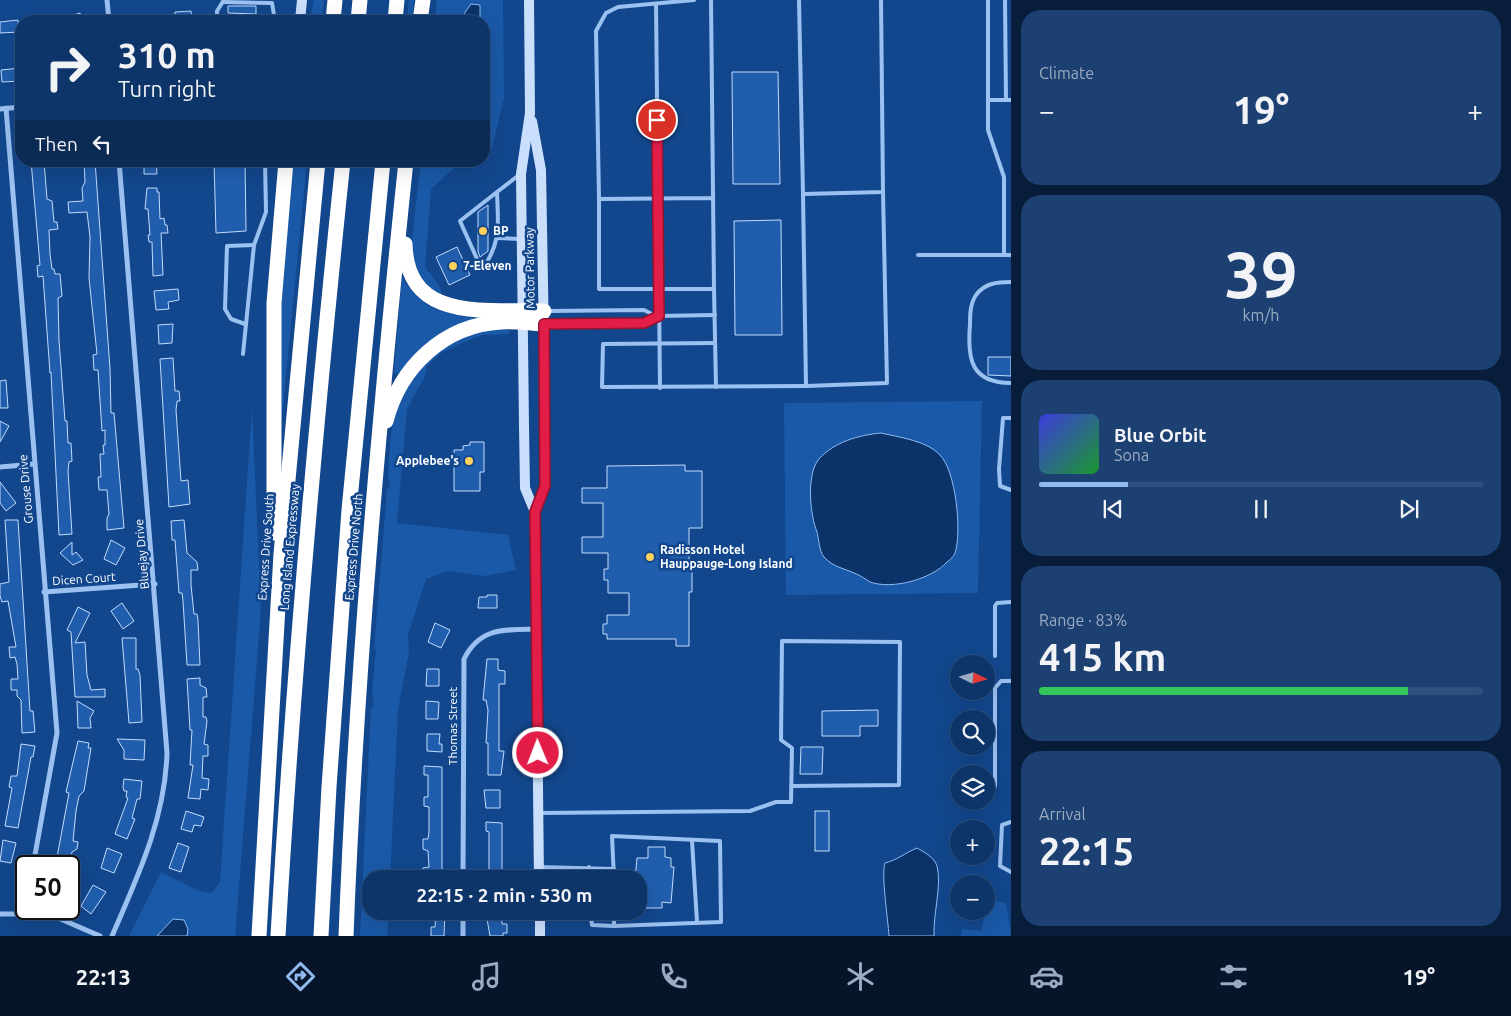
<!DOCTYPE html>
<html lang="en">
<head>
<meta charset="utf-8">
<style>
  :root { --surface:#0e356a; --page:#1c4072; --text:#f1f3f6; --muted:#9babc1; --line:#2e507e; --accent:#90b9f0 }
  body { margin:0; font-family:Ubuntu,sans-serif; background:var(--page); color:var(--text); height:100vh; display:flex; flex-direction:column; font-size:19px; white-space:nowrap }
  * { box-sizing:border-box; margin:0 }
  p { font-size:16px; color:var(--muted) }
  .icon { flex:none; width:28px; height:28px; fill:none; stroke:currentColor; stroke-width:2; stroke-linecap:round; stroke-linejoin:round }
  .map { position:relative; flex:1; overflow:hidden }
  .drawer { display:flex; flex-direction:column; gap:10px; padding:10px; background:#081d3a; width:500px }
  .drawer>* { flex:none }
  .hud { position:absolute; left:15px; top:15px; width:475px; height:152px; border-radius:20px; box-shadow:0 5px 20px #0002,0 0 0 1px var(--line); background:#0e356a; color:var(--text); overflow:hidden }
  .needle { width:32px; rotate:95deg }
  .controls { position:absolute; left:950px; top:655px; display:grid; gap:10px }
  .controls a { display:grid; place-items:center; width:45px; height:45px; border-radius:50%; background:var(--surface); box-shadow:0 5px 20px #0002,0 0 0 1px var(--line); font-size:25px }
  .speed { position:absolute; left:15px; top:855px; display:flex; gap:10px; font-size:25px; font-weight:700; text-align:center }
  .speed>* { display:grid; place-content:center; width:65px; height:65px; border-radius:50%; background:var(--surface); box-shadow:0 5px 20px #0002,0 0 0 1px var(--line); line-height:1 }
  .speed .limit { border:2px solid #111; border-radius:8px; background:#fff; color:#111 }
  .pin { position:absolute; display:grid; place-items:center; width:42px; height:42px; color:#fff; margin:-21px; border:2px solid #fff; border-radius:50%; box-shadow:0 1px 5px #0007 }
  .me { position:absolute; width:55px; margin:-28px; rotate:359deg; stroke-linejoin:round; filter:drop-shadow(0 0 4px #0008) }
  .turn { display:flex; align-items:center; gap:18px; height:105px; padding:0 20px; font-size:22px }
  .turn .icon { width:65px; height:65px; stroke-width:2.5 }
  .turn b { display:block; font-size:35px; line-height:42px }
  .then { display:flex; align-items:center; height:48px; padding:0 20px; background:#0003; gap:10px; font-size:19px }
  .big { font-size:38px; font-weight:700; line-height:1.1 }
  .drawer .widget { flex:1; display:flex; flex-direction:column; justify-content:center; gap:8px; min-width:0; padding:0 18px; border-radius:20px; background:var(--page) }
  .drawer .dial { align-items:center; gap:0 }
  .dial b { font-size:65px; line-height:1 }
  .song { display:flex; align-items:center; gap:15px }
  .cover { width:60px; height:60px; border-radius:8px; background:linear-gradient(135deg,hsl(240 70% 55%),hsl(130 70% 35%)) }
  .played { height:5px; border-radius:2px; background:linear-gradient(90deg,var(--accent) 20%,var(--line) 20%) }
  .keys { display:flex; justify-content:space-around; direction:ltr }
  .heat { display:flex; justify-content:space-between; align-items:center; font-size:28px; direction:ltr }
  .charge { height:8px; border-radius:4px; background:linear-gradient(90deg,#34c759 83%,var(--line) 0) }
  .trip { position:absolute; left:362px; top:870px; width:285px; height:50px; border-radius:20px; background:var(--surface); box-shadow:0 5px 20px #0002,0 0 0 1px var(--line); font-weight:700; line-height:50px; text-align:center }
  .menu { display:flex; height:80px; justify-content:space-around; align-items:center; background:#06152a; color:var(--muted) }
  .menu .icon { width:35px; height:35px }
  .menu .active { color:var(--accent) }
  .menu b { font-size:22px; color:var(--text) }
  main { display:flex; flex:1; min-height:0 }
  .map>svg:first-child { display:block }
  .green { fill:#1a59a7 }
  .water { fill:#0b3369; stroke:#8dbcf4 }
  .building { fill:#205ead; stroke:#c2dcfc }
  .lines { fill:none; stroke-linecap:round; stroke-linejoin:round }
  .lane { stroke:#9bc1f1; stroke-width:4 }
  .street { stroke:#9bc1f1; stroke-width:5 }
  .secondary { stroke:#cadffc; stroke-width:10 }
  .highway { stroke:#fff; stroke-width:15 }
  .route-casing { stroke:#92132f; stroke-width:12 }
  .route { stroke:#e11d48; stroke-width:9 }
  .poi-dot { fill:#ffd15c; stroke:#12478d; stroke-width:2 }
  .labels { text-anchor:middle; stroke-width:5; stroke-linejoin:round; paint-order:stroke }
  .poi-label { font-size:12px; font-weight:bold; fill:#fff; stroke:#12478d; text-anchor:start }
  .street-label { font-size:12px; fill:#fff; stroke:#12478d }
</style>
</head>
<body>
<main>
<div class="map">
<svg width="1011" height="936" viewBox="0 0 1011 936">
  <rect width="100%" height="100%" fill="#12478d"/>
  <g class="green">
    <path d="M314 0H324L322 21H310Z"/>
    <path d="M409 0H414L412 21H407Z"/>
    <path d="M437 0H503L504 98 492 148 484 152 486 75 484 68V21H480V6L459 21H435Z"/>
    <path d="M293 161H307L279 447 277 317Z"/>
    <path d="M421 161H462L431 189 425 267C432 277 444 286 441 299L419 279 411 248Z"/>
    <path d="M402 278C421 306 437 314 470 315L474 319C442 332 419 348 398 375L394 372Z"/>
    <path d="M500 328 510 331 508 334 483 335 464 342 441 353 427 366 425 376 407 409 397 523 508 535 516 570 484 576 448 571 426 579 408 635 409 652 398 710 390 879H371V911H389L387 936H360L371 707H374L372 692 376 650 374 649 387 489 390 488C387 474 389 460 390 446 396 379 432 337 500 328Z"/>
    <path d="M982 401 978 593 786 595 784 403Z"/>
    <path d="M252 408 261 610 235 936H187L188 929 173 919 157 936H129L161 872 199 891 212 893 220 882Z"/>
    <path d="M989 900 1006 903 1011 936H961L962 929 981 931Z"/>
  </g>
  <g class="water">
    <path d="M471 4 480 5V21H459Z"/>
    <path d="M881 433C898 437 928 441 940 455 956 471 962 532 955 553 954 556 950 560 947 562 932 579 892 590 870 582 865 579 860 575 854 573 843 568 833 567 824 557 819 551 819 539 817 532 810 515 806 474 819 459 834 442 859 435 881 433Z"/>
    <path d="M917 848C924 852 934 857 937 866 942 885 933 914 934 936H889C888 919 881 875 885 863 897 860 905 853 917 848Z"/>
    <path d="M173 919 184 920 188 929 187 936H157Z"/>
  </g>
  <g class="building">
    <path d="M228 6H256V14L228 13Z"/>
    <path d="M191 11 192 21H175V12Z"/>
    <path d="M80 13 83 21H59L58 20Z"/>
    <path d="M18 20 19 32 0 33V22Z"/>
    <path d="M21 68V81L2 82 1 70Z"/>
    <path d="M732 72H778L780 184H733Z"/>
    <path d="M31 161H44L47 199 52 201 54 222H57L58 229 49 230 50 254 52 269H54L55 274H60L62 296 58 298 59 340 65 421H67L68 443H71L72 461 69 462 68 471 72 534 59 535 51 372 50 373 43 276 38 277 37 266 40 265Z"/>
    <path d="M84 161H95L110 369 111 413H114L124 528 107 530V518L109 514 107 490H99L98 477H101L100 454H104L103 445H105V430L102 431 98 370H94L93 355 97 354 89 278 90 237 87 212 69 213 68 202 83 201 82 188 85 182Z"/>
    <path d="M144 161H156L157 174H144Z"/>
    <path d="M214 161H245L246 231 216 233Z"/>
    <path d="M147 188H157V192H159L160 219 164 218 165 225H167L168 233H161L163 275 153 276 152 242H149L148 235H150L148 209H145Z"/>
    <path d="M488 205V251L480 257 478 251V212Z"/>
    <path d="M781 220 782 335H735L734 221Z"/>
    <path d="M457 247 470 275 449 285 436 257Z"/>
    <path d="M178 289 179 300 168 302 169 309 156 310 154 291Z"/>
    <path d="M173 324 172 343 159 344 158 325Z"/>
    <path d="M988 357H1011V376L988 375Z"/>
    <path d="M173 358 175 391H179L180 401H177L176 410 181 481 188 480 190 504 169 507 160 359Z"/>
    <path d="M6 380 8 408H0V381Z"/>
    <path d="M0 421 9 426 0 442Z"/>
    <path d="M470 442H484V472H480V491H454V450H463V446L470 445Z"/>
    <path d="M685 465V471H702V528H689V560H692V592H689V646H676V639H607V634H603V624H607V615H629V593H608V580H604V569H608V553H582V537H603V503H582V488H607V466Z"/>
    <path d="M0 482 16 503 6 511 0 503Z"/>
    <path d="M5 520H18L30 711H33L35 732 22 733 21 700 17 696V690H11V679H18L17 664 15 657 10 658 9 647H16L8 601 2 602 0 596V584L9 582Z"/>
    <path d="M184 520 187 553 197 562 198 570H191V585L194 614H197L198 620 200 665H187L183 601 182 593H179L175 540H172L171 521Z"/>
    <path d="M111 540 125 548 116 565 104 559Z"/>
    <path d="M72 542V555L76 552 83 560 73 565 60 553Z"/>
    <path d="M487 595H497V608H478L479 597H487Z"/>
    <path d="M122 603 134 621 123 629 111 611Z"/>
    <path d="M78 607 90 613 75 643 85 642 87 675 91 690 105 689V697H75L71 632 67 630Z"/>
    <path d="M435 623 450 630 441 648 428 642Z"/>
    <path d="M122 638H136V669H138L140 675 142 722 129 723Z"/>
    <path d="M487 659H498V670L505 671V684H499V751H504L501 775H488V743H486L488 710 486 700H483Z"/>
    <path d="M427 669H439V686H426Z"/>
    <path d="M200 678V685L206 688 207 697H203V717H206L207 721 204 744 208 745V756H203L202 778 209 779 208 790 201 789 200 799 188 798 193 765H190L192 730H190L187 679Z"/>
    <path d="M77 701 94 711 90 718 91 728H78Z"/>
    <path d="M426 701 439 702 438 719H426Z"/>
    <path d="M878 710V726H860V736H822V711Z"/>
    <path d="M427 734H440L439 744H442V752L427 751Z"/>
    <path d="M117 739 145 740 144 760 124 759V750Z"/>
    <path d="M78 741 89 743 88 748H91L84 791 79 796 76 811 73 841 78 842 77 849 72 852 69 865 57 863V857L69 793 66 792Z"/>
    <path d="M21 744 35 746 33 757H31L18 828 5 826 12 788 9 787 11 776H17Z"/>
    <path d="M801 747H823L822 774H800Z"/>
    <path d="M424 766 442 767V879H423V868L429 867 428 851 423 849V839H428L429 832V807L424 806V797H428V775H424Z"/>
    <path d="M124 779 142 781 140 799H137L132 818 135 819 127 839 115 834 128 798 126 797 127 791H124L123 787Z"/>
    <path d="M484 790H500V808H486Z"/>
    <path d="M186 811 204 817 201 826 194 825 192 832 181 829Z"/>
    <rect x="815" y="811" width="14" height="40"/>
    <path d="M486 822 502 823V872H489V832L486 831Z"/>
    <path d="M3 840 16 843 11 863 0 861Z"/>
    <path d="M178 843 189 847 181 872 169 868Z"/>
    <path d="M648 847H665V857L671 858V867H674L671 903 662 902V908H646V903H640V880L635 879 637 858H648Z"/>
    <path d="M107 848 122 854 114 873 101 868Z"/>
    <path d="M93 885 106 892 91 914 81 906Z"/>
    <path d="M436 911H445L444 936H431V927H435Z"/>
    <path d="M487 919H502V924H507V933H503V936H490Z"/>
  </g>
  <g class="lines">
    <g class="lane">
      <path d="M711 0 714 289H599V199L713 198"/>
      <path d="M799 0 803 194 883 192 881 0"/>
      <path d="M988 0V100H1011"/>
      <path d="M1005 0 1006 100"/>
      <path d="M223 2 272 3 275 21"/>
      <path d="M656 4 660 388"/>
      <path d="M217 21V11L224 0"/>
      <path d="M988 100V130L1004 177V255H1011"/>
      <path d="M497 192C498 225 502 241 482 270L460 221 497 192 519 175"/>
      <path d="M803 194 806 386 887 383 883 192"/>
      <path d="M599 199 596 31 606 13 618 7 694 0"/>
      <path d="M498 238 521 239"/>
      <path d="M918 255H1004"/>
      <path d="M1011 282C997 282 985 283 976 295 970 304 970 315 970 325 967 359 971 383 1011 383"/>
      <path d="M714 289 716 387"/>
      <path d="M548 311 644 310 656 316 715 315"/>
      <path d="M245 324 231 319 225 309 227 246 254 245"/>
      <path d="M549 324 644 323 656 316"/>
      <path d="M715 343 603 344 602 387 806 386"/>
      <path d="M243 354 254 245 266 212 265 161"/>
      <path d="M1011 418H1003L999 469 1000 486 1011 490"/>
      <path d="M995 656V606L997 603 1011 602"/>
      <path d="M995 786V688L1001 681H1011"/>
      <path d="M539 813 750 811 776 802H791L792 748 781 740 782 641 900 642 899 785 791 786"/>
      <path d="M1011 822 1002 825 1000 866 1011 872"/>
      <path d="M692 841 697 922"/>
      <path d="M539 867 614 869"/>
      <path d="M589 867V879"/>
      <path d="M614 879 612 836 720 841 721 922 614 926V911"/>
      <path d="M590 911 592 925 614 926"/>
    </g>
    <g class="street">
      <path d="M107 0 109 21"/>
      <path d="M6 108 57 733 33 866"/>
      <path d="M0 109 21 107"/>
      <path d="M0 467 34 464"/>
      <path d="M44 592 155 584"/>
      <path d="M463 879 464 659C480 627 504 630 537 629"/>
      <path d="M463 911V936"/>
      <path d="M25 913 26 904"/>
      <path d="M0 914H49L100 936"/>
      <path d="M112 936C138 876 165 819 167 753L119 161"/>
    </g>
    <g class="secondary">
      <path d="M529 0 530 113 521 174 524 426 525 488 535 512 539 879"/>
      <path d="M300 21 302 0"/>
      <path d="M532 121 541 170 544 339 545 486 535 512"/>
      <path d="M540 911V936"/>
    </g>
    <g class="highway">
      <path d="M333 21 335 0"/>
      <path d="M358 21 360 0"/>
      <path d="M395 21 397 0"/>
      <path d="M420 21 423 0"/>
      <path d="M405 244C407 323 486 309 544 311"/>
      <path d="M386 421C400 367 444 325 501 322 515 321 530 323 544 324"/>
      <path d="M274 533V303L286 161"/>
      <path d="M259 936 281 554 318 161"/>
      <path d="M278 936C293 677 316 419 343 161"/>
      <path d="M321 936 329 787 349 510 383 161"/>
      <path d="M346 936C356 677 379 419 406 161"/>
    </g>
  </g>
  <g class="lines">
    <defs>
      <path id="route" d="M538 753 535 512 545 486 544 324 644 323 659 316 657 120"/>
    </defs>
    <use href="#route" class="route-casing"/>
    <use href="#route" class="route"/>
  </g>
  <g class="poi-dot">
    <circle cx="483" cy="231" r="5"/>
    <circle cx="453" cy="266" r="5"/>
    <circle cx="469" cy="461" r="5"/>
    <circle cx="650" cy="557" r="5"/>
  </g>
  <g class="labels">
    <g class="poi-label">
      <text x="493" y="235">BP</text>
      <text x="463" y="270">7-Eleven</text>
      <text x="459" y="465" text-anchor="end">Applebee's</text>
      <text x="660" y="554">Radisson Hotel<tspan x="660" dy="14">Hauppauge-Long Island</tspan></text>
    </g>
    <g class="street-label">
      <text transform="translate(530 268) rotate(-91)" y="4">Motor Parkway</text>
      <text transform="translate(26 489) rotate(-95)" y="4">Grouse Drive</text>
      <text transform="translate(266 547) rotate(-86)" y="4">Express Drive South</text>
      <text transform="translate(290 547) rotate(-85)" y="4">Long Island Expressway</text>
      <text transform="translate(354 547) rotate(-85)" y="4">Express Drive North</text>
      <text transform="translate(142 554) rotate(-95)" y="4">Bluejay Drive</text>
      <text transform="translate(84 579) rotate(-4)" y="4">Dicen Court</text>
      <text transform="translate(453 726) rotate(-90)" y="4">Thomas Street</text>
    </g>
  </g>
</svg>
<div class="controls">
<a><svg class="needle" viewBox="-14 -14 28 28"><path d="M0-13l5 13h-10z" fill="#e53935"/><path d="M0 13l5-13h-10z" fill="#9babc1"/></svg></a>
<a><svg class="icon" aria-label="search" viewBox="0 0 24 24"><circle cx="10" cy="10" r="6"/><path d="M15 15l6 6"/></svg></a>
<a><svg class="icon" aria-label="layers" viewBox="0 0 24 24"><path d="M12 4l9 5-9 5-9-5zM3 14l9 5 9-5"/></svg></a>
<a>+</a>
<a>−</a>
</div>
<div class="speed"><div class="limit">50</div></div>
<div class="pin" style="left:657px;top:120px;background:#d93025"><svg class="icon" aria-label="arrive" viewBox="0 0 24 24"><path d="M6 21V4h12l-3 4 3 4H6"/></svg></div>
<svg class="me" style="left:538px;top:753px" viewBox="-20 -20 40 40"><circle r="17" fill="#e11d48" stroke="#fff" stroke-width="3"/><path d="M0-11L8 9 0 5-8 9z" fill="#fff"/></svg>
<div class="trip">22:15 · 2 min · 530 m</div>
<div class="hud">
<div class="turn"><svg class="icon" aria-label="right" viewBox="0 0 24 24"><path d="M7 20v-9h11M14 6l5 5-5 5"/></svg><div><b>310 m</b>Turn right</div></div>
<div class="then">Then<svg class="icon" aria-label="left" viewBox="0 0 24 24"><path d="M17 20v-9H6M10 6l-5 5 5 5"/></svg></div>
</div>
</div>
<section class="drawer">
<div class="widget"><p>Climate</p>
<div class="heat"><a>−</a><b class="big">19°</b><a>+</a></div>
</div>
<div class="widget dial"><b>39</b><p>km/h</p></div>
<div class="widget">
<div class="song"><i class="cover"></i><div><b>Blue Orbit</b><p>Sona</p></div></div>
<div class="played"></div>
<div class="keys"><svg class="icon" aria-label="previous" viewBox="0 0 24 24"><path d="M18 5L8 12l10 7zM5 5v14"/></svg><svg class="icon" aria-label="pause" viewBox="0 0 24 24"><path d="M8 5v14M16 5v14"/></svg><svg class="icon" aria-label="next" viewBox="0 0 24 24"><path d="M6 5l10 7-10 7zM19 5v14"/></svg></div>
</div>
<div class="widget"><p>Range · 83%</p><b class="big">415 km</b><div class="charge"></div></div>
<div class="widget"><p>Arrival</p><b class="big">22:15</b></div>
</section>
</main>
<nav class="menu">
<b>22:13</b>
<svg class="icon active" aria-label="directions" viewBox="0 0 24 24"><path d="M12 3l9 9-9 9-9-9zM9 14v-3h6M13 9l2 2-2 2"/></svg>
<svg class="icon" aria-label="music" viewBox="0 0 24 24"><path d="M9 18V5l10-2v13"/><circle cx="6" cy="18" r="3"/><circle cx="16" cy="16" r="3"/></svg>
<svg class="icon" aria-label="phone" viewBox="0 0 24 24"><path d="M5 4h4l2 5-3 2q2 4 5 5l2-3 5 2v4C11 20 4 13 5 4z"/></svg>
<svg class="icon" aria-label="climate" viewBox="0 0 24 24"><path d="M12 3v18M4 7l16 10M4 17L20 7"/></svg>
<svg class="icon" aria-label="car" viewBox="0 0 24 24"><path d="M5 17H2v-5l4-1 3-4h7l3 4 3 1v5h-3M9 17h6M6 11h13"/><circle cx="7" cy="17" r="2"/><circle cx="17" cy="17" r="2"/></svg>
<svg class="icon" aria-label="filters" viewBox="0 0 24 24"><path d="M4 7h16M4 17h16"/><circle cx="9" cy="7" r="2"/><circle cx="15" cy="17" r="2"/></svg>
<b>19°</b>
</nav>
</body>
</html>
